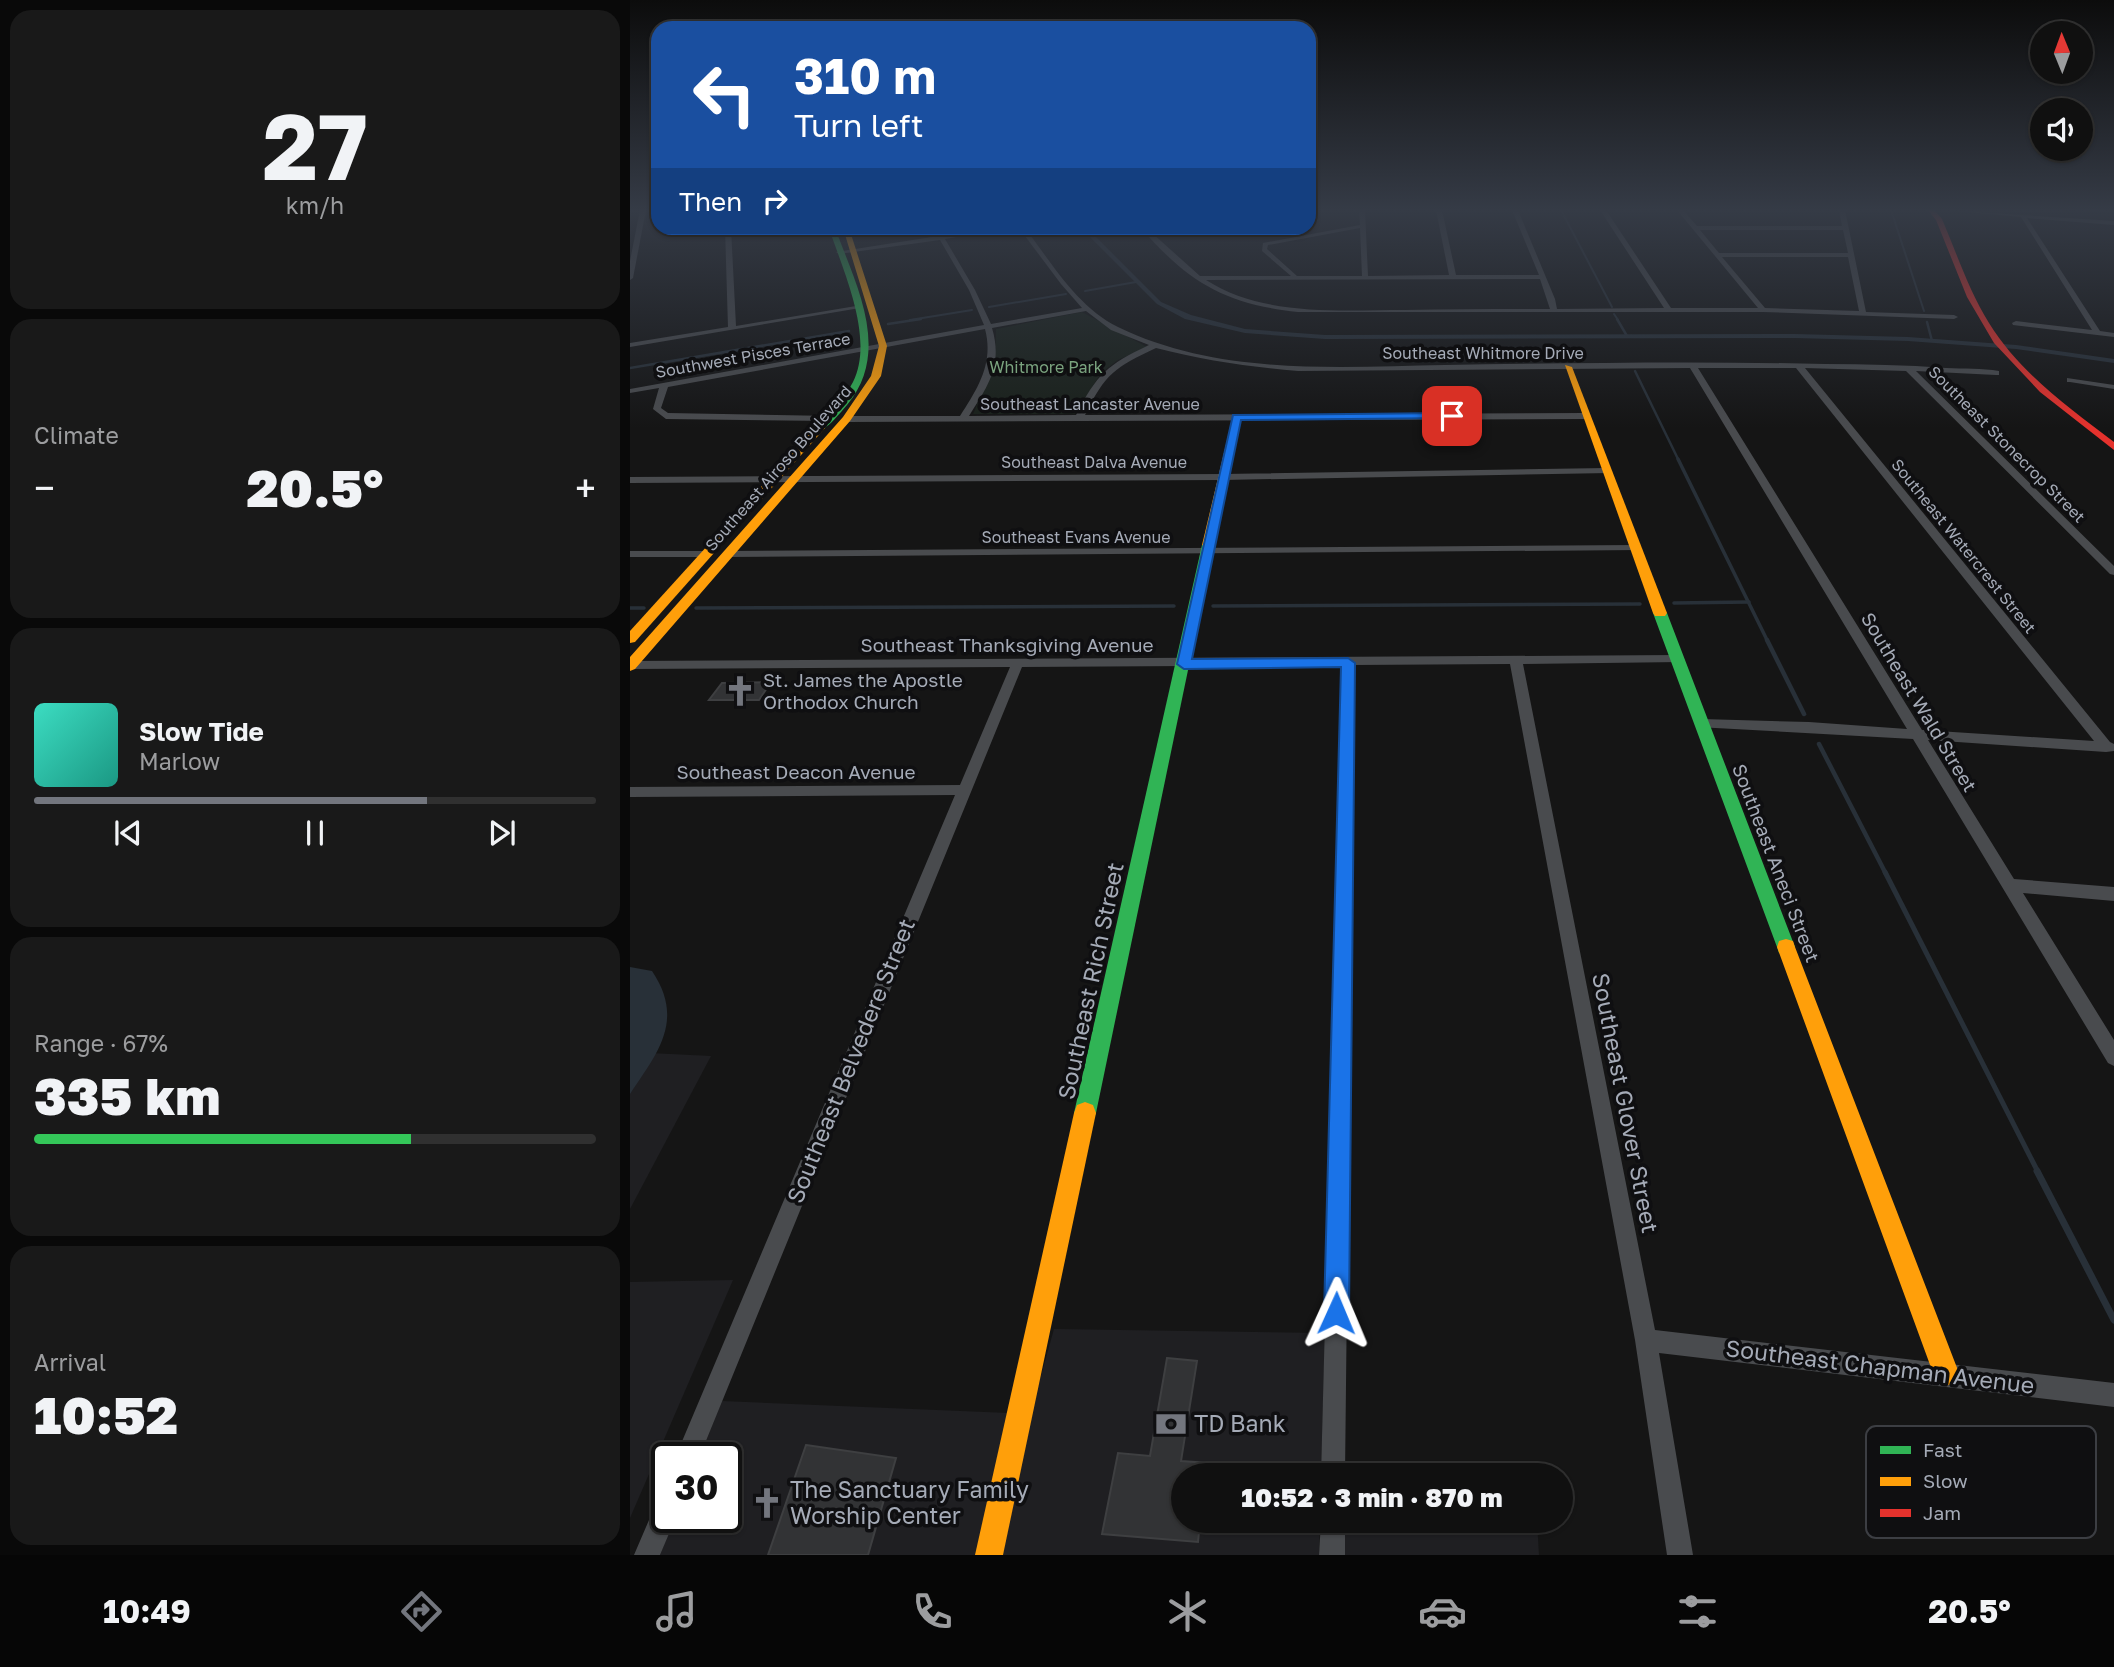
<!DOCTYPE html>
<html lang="en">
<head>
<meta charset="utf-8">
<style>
  :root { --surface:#101010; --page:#191919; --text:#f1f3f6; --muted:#9c9d9f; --line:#303030; --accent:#73767e }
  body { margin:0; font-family:"Golos Text",sans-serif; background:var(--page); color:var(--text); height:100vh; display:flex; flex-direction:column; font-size:26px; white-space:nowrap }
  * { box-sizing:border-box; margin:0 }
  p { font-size:23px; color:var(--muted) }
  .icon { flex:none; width:38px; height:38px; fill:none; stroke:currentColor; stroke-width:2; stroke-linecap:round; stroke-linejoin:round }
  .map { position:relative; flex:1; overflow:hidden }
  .panel { display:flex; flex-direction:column; gap:10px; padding:10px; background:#090909; width:630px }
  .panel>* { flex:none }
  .guide { position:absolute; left:21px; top:21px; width:665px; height:214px; border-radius:21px; box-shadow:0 2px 5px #0004,0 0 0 2px var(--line); background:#1a4fa0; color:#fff; overflow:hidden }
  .needle { width:46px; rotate:359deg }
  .tools { position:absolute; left:1400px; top:21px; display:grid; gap:14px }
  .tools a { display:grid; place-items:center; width:63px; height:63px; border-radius:50%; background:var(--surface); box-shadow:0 2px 5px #0004,0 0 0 2px var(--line); font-size:35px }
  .speed { position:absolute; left:21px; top:1442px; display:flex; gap:14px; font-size:35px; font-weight:700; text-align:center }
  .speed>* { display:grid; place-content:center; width:91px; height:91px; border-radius:50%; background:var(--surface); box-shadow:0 2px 5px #0004,0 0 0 2px var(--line); line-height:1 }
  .speed .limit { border:4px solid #111; border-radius:10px; background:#fff; color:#111 }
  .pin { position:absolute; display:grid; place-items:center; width:60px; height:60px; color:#fff; margin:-30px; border-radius:14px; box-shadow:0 4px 10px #0006 }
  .me { position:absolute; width:77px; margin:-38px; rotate:1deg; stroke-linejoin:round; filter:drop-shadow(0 0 5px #0008) }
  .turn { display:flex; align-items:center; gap:24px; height:147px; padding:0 28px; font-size:32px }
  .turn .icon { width:91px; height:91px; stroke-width:2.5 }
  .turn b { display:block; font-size:49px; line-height:60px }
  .then { display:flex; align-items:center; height:66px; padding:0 28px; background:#0003; gap:14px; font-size:26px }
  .big { font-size:52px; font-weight:800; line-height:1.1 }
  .panel .card { flex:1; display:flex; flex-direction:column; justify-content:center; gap:10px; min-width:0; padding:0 24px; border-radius:21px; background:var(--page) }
  .panel .dial { align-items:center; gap:0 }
  .dial b { font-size:91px; line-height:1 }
  .song { display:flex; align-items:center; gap:21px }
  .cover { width:84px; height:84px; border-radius:10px; background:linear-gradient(135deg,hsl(170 70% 55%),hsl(170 70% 35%)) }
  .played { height:7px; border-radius:4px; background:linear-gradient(90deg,var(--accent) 70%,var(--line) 70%) }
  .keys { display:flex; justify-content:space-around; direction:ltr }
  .heat { display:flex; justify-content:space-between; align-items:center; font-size:38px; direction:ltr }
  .charge { height:10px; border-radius:5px; background:linear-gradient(90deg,#34c759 67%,var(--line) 0) }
  .trip { position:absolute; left:541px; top:1463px; width:402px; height:70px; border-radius:35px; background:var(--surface); box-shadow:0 2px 5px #0004,0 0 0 2px var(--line); font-weight:800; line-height:70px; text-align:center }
  .menu { display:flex; height:112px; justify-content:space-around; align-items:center; background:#060606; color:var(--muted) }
  .menu .icon { width:49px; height:49px }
  .menu .selected { color:var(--accent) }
  .menu b { font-size:32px; color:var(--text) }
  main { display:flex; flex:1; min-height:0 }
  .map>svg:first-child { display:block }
  .built { fill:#1f1f22 }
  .green { fill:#19201a }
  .water { fill:#283038 }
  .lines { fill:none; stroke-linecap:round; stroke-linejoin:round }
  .stream-far5 { stroke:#283038; stroke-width:2 }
  .stream-far4 { stroke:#283038; stroke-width:2.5 }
  .stream-far3 { stroke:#283038; stroke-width:3.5 }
  .stream-far2 { stroke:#283038; stroke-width:4.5 }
  .stream-far1 { stroke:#283038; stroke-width:5 }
  .stream { stroke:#283038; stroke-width:7 }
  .canal { fill:#283038; fill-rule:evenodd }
  .building { fill:#323335; stroke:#3e3f41; stroke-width:2 }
  .street { fill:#494b4e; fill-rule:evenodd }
  .fast { fill:#30b455; fill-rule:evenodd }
  .slow { fill:#ff9f0a; fill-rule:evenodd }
  .jam { fill:#e5322d; fill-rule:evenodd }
  .route { fill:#1a73e8; stroke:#114b97; stroke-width:2 }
  .labels { text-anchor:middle; stroke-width:7; stroke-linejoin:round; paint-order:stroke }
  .far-street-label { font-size:16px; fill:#a5abb7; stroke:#0f0f11 }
  .far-park-label { font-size:16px; fill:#7ba47f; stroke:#0f0f11 }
  .street-label { font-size:19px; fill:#a5abb7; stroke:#0f0f11 }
  .poi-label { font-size:19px; fill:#a5abb7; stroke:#0f0f11; text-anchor:start }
  .near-street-label { font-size:23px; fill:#a5abb7; stroke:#0f0f11 }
  .near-poi-label { font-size:23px; fill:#a5abb7; stroke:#0f0f11; text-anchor:start }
  .key { fill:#0f0f11; stroke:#3c3e43; stroke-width:2 }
  .key-label { font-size:19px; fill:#a5abb7 }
</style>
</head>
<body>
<main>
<section class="panel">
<div class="card dial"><b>27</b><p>km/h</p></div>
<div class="card"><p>Climate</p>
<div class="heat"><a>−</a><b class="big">20.5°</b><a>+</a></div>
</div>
<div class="card">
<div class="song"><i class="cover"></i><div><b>Slow Tide</b><p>Marlow</p></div></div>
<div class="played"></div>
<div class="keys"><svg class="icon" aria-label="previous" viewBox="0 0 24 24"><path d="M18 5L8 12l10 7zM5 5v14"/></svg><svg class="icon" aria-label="pause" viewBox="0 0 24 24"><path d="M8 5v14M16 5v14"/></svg><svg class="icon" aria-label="next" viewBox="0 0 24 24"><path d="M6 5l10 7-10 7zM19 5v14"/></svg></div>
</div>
<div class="card"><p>Range · 67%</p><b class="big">335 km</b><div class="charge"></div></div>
<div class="card"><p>Arrival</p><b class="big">10:52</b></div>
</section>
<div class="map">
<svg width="1484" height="1555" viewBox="0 0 1484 1555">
  <rect width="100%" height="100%" fill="#151515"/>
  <g class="built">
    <path d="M0 1052 81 1056 0 1209Z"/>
    <path d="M103 1280 0 1518V1282Z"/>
    <path d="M424 1329 695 1333 691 1475H553V1521H690L689 1555H372L405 1397Z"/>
    <path d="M92 1401 379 1413 347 1555H30L45 1517H96V1458H69Z"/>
    <path d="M715 1521H907L909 1555H714Z"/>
  </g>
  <path class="green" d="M452 312 517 347 488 360 471 373 445 414H343L365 363 366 329Z"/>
  <path class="water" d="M0 967 22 971C55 1020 28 1052 0 1094Z"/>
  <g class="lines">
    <g class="stream-far5">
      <path d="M931 210 982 307"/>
      <path d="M1261 210 1294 311"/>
      <path d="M1459 210 1484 212"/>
      <path d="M455 291 506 282"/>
      <path d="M359 307 436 294"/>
      <path d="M984 314 988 320"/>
      <path d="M280 320 342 310"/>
    </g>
    <g class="stream-far4">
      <path d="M987 319 997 336"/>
      <path d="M1297 322 1302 341"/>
      <path d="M258 324 291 319"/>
      <path d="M0 368 219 331"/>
      <path d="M1005 371 1049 461"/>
    </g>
    <g class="stream-far3">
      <path d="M1048 459 1138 642"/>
      <path d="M1044 603 1119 602"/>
      <path d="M583 606 1010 604"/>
      <path d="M0 608H14"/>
      <path d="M66 608 544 606"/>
    </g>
    <g class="stream-far2">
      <path d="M1137 640 1174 714"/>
      <path d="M1189 744 1256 874"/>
    </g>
    <path class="stream-far1" d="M1255 872 1408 1172"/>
    <path class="stream" d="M1407 1171 1484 1320"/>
    <path class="canal" d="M451 228H457L531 302 561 315 615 329 695 335 1165 334 1278 337 1386 345 1484 359V363L1386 349 1278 341 1165 338 695 339 615 333 555 319 527 304Z"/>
  </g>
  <g class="building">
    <path d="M141 682 129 700H79L92 683Z"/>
    <path d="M537 1358 567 1361 551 1461 579 1463 577 1475H553V1521H570L568 1542 472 1534 488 1453 520 1456Z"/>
    <path d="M176 1445 266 1458 238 1555H138Z"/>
  </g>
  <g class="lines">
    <g class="street">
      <path d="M10 210H16L3 278 0 280V261Z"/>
      <path d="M729 210H735L738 276 819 275 806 210H812L826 275H909L882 210H888L925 299 927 309 1034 308 970 210H976L1041 308H1128L1047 210H1053L1067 226H1212L1209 210H1215L1236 312 1324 315 1328 317 1324 319 1133 312H668C595 304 559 283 511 228H517L519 230 550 228 522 233 570 276H661L632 251 633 243 730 225ZM730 228 732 276H667L637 249 638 245ZM1070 230H1213L1218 253H1089ZM1092 257H1218L1229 311 1135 308ZM910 279 920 309C872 309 823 309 775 310 709 310 634 317 576 280Z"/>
      <path d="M1315 210 1484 221V225L1397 218 1470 331 1484 333V337L1383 325 1382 323 1386 321 1462 330 1391 217Z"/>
      <path d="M95 228H101L106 326 226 306 230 308 0 347V343L98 327Z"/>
      <path d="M303 228H309L313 235 369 228H381L315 239 345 290 361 324 452 308 431 284 389 228H395C421 262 447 307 488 327 589 376 706 367 815 365 942 363 1069 361 1195 364 1236 364 1276 365 1316 368 1334 369 1352 368 1369 371V375H1366L1286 371 1484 566V575L1480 574 1276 371 1175 368 1480 742 1484 744V751L1476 752 1298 740 1384 879 1484 887V901L1393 893 1484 1040V1066L1478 1063 1283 739 1067 727 1065 724 1067 721 1072 719 1179 722 1277 729 1060 368 668 371C619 367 573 360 526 348 485 367 475 374 455 415L956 413 960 416 956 419 217 422 213 419 217 416H330C348 388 364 363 355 329L38 387 31 408 38 413 202 416 203 418 199 421 36 419 23 409 29 388 0 393V389L354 325 339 290 310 240 209 254 206 252 308 236ZM456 311 481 330 519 345C477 365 467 374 446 415L339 416C358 386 373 365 362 328ZM1068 368H1166L1464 741 1292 730Z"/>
      <path d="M1437 378 1484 385V389L1440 382H1437Z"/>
      <path d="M977 468 980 469V473L593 480 0 483V477L593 474Z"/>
      <path d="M1006 545 1010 546V550L97 557 92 554 97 551Z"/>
      <path d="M0 551H76L81 554 76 557H0Z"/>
      <path d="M1047 655 1051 656 1053 659 1051 662 893 664 1025 1330 1484 1383V1407L1029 1353 1063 1555H1037L1005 1340 880 664 724 665 715 1475H691L712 665 392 667 69 1458H45L325 795 0 797V787L330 785 380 667 0 669V661Z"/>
      <path d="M37 1496V1517H46L30 1555H4L28 1499Z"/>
      <path d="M691 1521H715V1555H689Z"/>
    </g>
    <g class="fast">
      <path d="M199 228H205C226 285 262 351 217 405 209 414 200 426 190 431L185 428C198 413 214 400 223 382 245 338 213 271 199 228Z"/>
      <path d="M578 541 584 545 466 1113 463 1121 455 1124 447 1121 444 1113 572 545Z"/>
      <path d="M1030 609 1037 613 1165 947 1163 953 1156 955 1149 953 1147 947 1023 613Z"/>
    </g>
    <g class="slow">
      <path d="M213 228H219L257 346 251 376 220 421 5 669 0 671V657L213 417 241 376 249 346Z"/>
      <path d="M935 365 942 367 1037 613 1035 616H1025L1023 613Z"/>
      <path d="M603 415 611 417 584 545 578 549 572 545Z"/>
      <path d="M186 426 195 428 5 642 0 643V631Z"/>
      <path d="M1156 939 1163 941 1165 947 1329 1373 1325 1382 1316 1386 1307 1382 1303 1373 1147 947 1149 941Z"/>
      <path d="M455 1102 463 1105 466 1113 373 1555H345L444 1113 447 1105Z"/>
    </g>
    <path class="jam" d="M1298 210H1304L1312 219C1327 254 1339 291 1359 323 1390 373 1438 407 1484 442V450L1410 392 1364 343 1337 297 1306 220Z"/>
  </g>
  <linearGradient id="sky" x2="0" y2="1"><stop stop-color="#0c0c0c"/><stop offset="0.49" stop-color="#353b46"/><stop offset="1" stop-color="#353b46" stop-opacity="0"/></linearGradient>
  <rect width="1484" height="428" fill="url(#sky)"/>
  <path class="route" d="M822 413 825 418 611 420 562 659 718 658 725 663 719 1313 715 1321 706 1325 698 1321 694 1313 711 667 554 669 547 664 603 415Z"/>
  <defs>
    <symbol id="church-bare" viewBox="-9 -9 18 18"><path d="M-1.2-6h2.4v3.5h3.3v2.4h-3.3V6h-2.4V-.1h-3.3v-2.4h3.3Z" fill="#73767e" stroke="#0f0f11" stroke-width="2.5" paint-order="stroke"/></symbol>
    <symbol id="bank-bare" viewBox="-9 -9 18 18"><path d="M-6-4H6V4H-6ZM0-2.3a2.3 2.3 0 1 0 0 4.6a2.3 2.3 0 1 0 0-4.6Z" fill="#73767e" stroke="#0f0f11" stroke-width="2.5" paint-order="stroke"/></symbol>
  </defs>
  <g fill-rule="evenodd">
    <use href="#church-bare" x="88" y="669" width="44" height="44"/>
    <use href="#bank-bare" x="519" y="1402" width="44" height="44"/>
    <use href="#church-bare" x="115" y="1481" width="44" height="44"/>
  </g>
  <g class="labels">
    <g class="far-street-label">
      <text x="853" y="359">Southeast Whitmore Drive</text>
      <text transform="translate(123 355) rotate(-10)" y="6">Southwest Pisces Terrace</text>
      <text x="460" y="410">Southeast Lancaster Avenue</text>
      <text transform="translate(1377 444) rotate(45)" y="6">Southeast Stonecrop Street</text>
      <text x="464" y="468">Southeast Dalva Avenue</text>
      <text transform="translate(148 468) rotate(-49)" y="6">Southeast Airoso Boulevard</text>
      <text x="446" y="543">Southeast Evans Avenue</text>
      <text transform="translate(1334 546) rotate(51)" y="6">Southeast Watercrest Street</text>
    </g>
    <g class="far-park-label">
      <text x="416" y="373">Whitmore Park</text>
    </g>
    <g class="street-label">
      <text x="377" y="652">Southeast Thanksgiving Avenue</text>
      <text transform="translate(1289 702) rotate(59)" y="7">Southeast Wald Street</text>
      <text x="166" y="779">Southeast Deacon Avenue</text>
      <text transform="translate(1146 863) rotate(69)" y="7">Southeast Aneci Street</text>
    </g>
    <g class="poi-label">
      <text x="133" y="687">St. James the Apostle<tspan x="133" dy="22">Orthodox Church</tspan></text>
    </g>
    <g class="near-street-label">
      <text transform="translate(461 981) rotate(-78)" y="8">Southeast Rich Street</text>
      <text transform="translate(221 1061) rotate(-68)" y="8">Southeast Belvedere Street</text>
      <text transform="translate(995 1103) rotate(79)" y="8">Southeast Glover Street</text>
      <text transform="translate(1250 1367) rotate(7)" y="8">Southeast Chapman Avenue</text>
    </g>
    <g class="near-poi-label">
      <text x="564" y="1432">TD Bank</text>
      <text x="160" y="1498">The Sanctuary Family<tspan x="160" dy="26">Worship Center</tspan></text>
    </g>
  </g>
  <rect x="1236" y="1426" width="230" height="112" rx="10" class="key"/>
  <rect x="1250" y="1446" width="31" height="8" fill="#30b455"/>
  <rect x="1250" y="1477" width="31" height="9" fill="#ff9f0a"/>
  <rect x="1250" y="1509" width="31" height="8" fill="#e5322d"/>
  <g class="key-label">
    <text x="1293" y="1457">Fast</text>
    <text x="1293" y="1488">Slow</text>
    <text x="1293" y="1520">Jam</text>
  </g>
</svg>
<div class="tools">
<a><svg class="needle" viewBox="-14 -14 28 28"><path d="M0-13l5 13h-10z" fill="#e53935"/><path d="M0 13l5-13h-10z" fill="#9c9d9f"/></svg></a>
<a><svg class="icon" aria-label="sound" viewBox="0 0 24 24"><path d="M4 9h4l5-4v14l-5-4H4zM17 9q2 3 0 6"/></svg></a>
</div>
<div class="speed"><div class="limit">30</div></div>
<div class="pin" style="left:822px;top:416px;background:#d93025"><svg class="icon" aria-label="arrive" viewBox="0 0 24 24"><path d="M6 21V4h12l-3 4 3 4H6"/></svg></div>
<svg class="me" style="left:706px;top:1313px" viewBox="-20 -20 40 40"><path d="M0-17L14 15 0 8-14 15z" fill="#1a73e8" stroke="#fff" stroke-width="4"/></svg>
<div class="trip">10:52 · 3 min · 870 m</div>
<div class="guide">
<div class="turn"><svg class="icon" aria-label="left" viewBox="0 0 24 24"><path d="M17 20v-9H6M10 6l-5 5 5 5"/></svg><div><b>310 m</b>Turn left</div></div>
<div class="then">Then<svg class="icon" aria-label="right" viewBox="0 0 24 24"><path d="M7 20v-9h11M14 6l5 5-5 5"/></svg></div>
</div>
</div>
</main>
<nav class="menu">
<b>10:49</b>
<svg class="icon selected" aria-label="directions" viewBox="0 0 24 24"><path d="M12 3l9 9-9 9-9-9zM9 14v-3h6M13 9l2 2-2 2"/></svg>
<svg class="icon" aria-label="music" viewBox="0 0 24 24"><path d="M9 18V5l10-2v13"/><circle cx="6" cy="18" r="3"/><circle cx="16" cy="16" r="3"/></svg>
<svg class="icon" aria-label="phone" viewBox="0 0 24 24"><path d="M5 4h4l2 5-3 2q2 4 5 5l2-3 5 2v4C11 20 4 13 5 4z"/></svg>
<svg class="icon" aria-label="climate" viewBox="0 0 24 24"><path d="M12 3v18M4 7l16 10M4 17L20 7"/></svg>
<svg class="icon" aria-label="car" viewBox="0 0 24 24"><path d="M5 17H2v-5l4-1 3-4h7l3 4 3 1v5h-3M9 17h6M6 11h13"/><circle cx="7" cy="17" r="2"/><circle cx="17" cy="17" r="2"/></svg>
<svg class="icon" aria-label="filters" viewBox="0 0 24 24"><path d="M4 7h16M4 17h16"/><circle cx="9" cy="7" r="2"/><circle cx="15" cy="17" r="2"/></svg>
<b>20.5°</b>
</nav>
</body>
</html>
